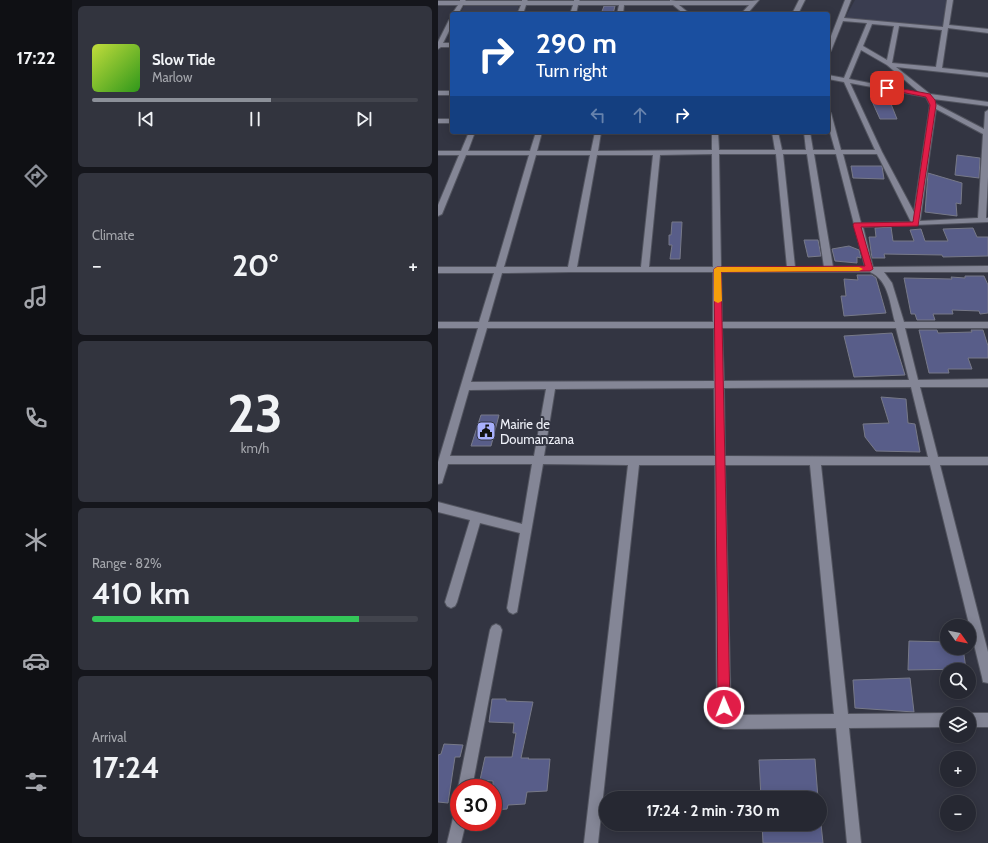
<!DOCTYPE html>
<html lang="en">
<head>
<meta charset="utf-8">
<style>
  :root { --surface:#262832; --page:#32343e; --text:#f1f3f6; --muted:#a4a6ac; --line:#42444d; --accent:#8c9099 }
  body { margin:0; font-family:Cabin,sans-serif; background:var(--page); color:var(--text); height:100vh; display:flex; flex-direction:column; font-size:15px; white-space:nowrap }
  * { box-sizing:border-box; margin:0 }
  p { font-size:13px; color:var(--muted) }
  .icon { flex:none; width:22px; height:22px; fill:none; stroke:currentColor; stroke-width:2; stroke-linecap:round; stroke-linejoin:round }
  .map { position:relative; flex:1; overflow:hidden }
  .sheet { display:flex; flex-direction:column; gap:6px; padding:6px; background:#15161c; width:366px }
  .sheet>* { flex:none }
  .top-card { position:absolute; left:12px; top:12px; width:380px; height:122px; border-radius:4px; box-shadow:0 2px 10px #0003,0 0 0 1px var(--line); background:#1a4fa0; color:#fff; overflow:hidden }
  .needle { width:26px; rotate:123deg }
  .controls { position:absolute; left:502px; top:619px; display:grid; gap:8px }
  .controls a { display:grid; place-items:center; width:36px; height:36px; border-radius:50%; background:var(--surface); box-shadow:0 2px 10px #0003,0 0 0 1px var(--line); font-size:20px }
  .speed { position:absolute; left:12px; top:779px; display:flex; gap:8px; font-size:20px; font-weight:700; text-align:center }
  .speed>* { display:grid; place-content:center; width:52px; height:52px; border-radius:50%; background:var(--surface); box-shadow:0 2px 10px #0003,0 0 0 1px var(--line); line-height:1 }
  .speed .limit { border:6px solid #d22; background:#fff; color:#111 }
  .pin { position:absolute; display:grid; place-items:center; width:34px; height:34px; color:#fff; margin:-17px; border-radius:8px; box-shadow:0 2px 6px #0006 }
  .me { position:absolute; width:44px; margin:-22px; rotate:359deg; stroke-linejoin:round; filter:drop-shadow(0 0 3px #0008) }
  .turn { display:flex; align-items:center; gap:14px; height:84px; padding:0 20px; font-size:18px }
  .turn .icon { width:52px; height:52px; stroke-width:2.5 }
  .turn b { display:block; font-size:28px; line-height:34px }
  .lanes { display:flex; align-items:center; height:38px; padding:0 20px; background:#0003; justify-content:center; gap:20px; direction:ltr }
  .lanes .off { opacity:.35 }
  .big { font-size:30px; font-weight:700; line-height:1.1 }
  .sheet .tile { flex:1; display:flex; flex-direction:column; justify-content:center; gap:6px; min-width:0; padding:0 14px; border-radius:6px; background:var(--page) }
  .sheet .dial { align-items:center; gap:0 }
  .dial b { font-size:52px; line-height:1 }
  .song { display:flex; align-items:center; gap:12px }
  .cover { width:48px; height:48px; border-radius:6px; background:linear-gradient(135deg,hsl(70 70% 55%),hsl(110 70% 35%)) }
  .played { height:4px; border-radius:2px; background:linear-gradient(90deg,var(--accent) 55%,var(--line) 55%) }
  .keys { display:flex; justify-content:space-around; direction:ltr }
  .heat { display:flex; justify-content:space-between; align-items:center; font-size:22px; direction:ltr }
  .charge { height:6px; border-radius:3px; background:linear-gradient(90deg,#34c759 82%,var(--line) 0) }
  .trip { position:absolute; left:161px; top:791px; width:228px; height:40px; border-radius:20px; background:var(--surface); box-shadow:0 2px 10px #0003,0 0 0 1px var(--line); font-weight:700; line-height:40px; text-align:center }
  main { display:flex; flex:1; min-height:0 }
  .tabs { display:flex; flex-direction:column; width:72px; justify-content:space-around; align-items:center; background:#0f1014; color:var(--muted) }
  .tabs .icon { width:28px; height:28px }
  .tabs .current { color:var(--accent) }
  .tabs b { font-size:18px; color:var(--text) }
  .map>svg:first-child { display:block }
  .built { fill:#3a3d50 }
  .building { fill:#585d89; stroke:#777988 }
  .lines { fill:none; stroke-linecap:round; stroke-linejoin:round }
  .minor-casing { stroke:#52545f; stroke-width:2 }
  .minor { fill:#848696; fill-rule:evenodd }
  .route { fill:#e11d48; stroke:#92132f }
  .slow { fill:#f59e0b }
  .labels { text-anchor:middle; stroke-width:4; stroke-linejoin:round; paint-order:stroke }
  .poi-label { font-size:13px; fill:#eff1f9; stroke:#333542; text-anchor:start }
</style>
</head>
<body>
<main>
<nav class="tabs">
<b>17:22</b>
<svg class="icon current" aria-label="directions" viewBox="0 0 24 24"><path d="M12 3l9 9-9 9-9-9zM9 14v-3h6M13 9l2 2-2 2"/></svg>
<svg class="icon" aria-label="music" viewBox="0 0 24 24"><path d="M9 18V5l10-2v13"/><circle cx="6" cy="18" r="3"/><circle cx="16" cy="16" r="3"/></svg>
<svg class="icon" aria-label="phone" viewBox="0 0 24 24"><path d="M5 4h4l2 5-3 2q2 4 5 5l2-3 5 2v4C11 20 4 13 5 4z"/></svg>
<svg class="icon" aria-label="climate" viewBox="0 0 24 24"><path d="M12 3v18M4 7l16 10M4 17L20 7"/></svg>
<svg class="icon" aria-label="car" viewBox="0 0 24 24"><path d="M5 17H2v-5l4-1 3-4h7l3 4 3 1v5h-3M9 17h6M6 11h13"/><circle cx="7" cy="17" r="2"/><circle cx="17" cy="17" r="2"/></svg>
<svg class="icon" aria-label="filters" viewBox="0 0 24 24"><path d="M4 7h16M4 17h16"/><circle cx="9" cy="7" r="2"/><circle cx="15" cy="17" r="2"/></svg>
</nav>
<section class="sheet">
<div class="tile">
<div class="song"><i class="cover"></i><div><b>Slow Tide</b><p>Marlow</p></div></div>
<div class="played"></div>
<div class="keys"><svg class="icon" aria-label="previous" viewBox="0 0 24 24"><path d="M18 5L8 12l10 7zM5 5v14"/></svg><svg class="icon" aria-label="pause" viewBox="0 0 24 24"><path d="M8 5v14M16 5v14"/></svg><svg class="icon" aria-label="next" viewBox="0 0 24 24"><path d="M6 5l10 7-10 7zM19 5v14"/></svg></div>
</div>
<div class="tile"><p>Climate</p>
<div class="heat"><a>−</a><b class="big">20°</b><a>+</a></div>
</div>
<div class="tile dial"><b>23</b><p>km/h</p></div>
<div class="tile"><p>Range · 82%</p><b class="big">410 km</b><div class="charge"></div></div>
<div class="tile"><p>Arrival</p><b class="big">17:24</b></div>
</section>
<div class="map">
<svg width="550" height="843" viewBox="0 0 550 843">
  <rect width="100%" height="100%" fill="#333542"/>
  <g class="built">
    <path d="M417 0H511L506 28 407 18Z"/>
    <path d="M27 4 81 5 78 14H22Z"/>
  </g>
  <g class="building">
    <path d="M166 6H177L175 14H163Z"/>
    <path d="M433 99H451L459 119H442Z"/>
    <path d="M519 155 542 158 541 178 517 175Z"/>
    <path d="M413 166H444L446 179 415 178Z"/>
    <path d="M490 173 524 183 523 204 518 203 519 216 487 212Z"/>
    <path d="M234 222H244L242 259H232L234 245H231V235H233Z"/>
    <path d="M453 227 455 241H476L472 230 483 229 487 241H510L505 229 535 228 539 237H550V256L505 257 504 255 446 254 447 258H434L431 237H438L437 228Z"/>
    <path d="M366 240H380L383 256 370 257Z"/>
    <path d="M411 246 421 250 423 258 419 257V263L397 261 394 249Z"/>
    <path d="M419 275H434L438 278 448 313 406 316 403 296H408L406 279 420 280Z"/>
    <path d="M527 276H546L550 285V313L542 314 541 311 514 310 515 314H495L497 320H479L477 314H473L466 278 514 279 513 277 527 278Z"/>
    <path d="M481 330H499L500 333 534 332 533 330H545L550 346V358H530L534 369H510L511 373H491Z"/>
    <path d="M454 333 467 375 416 377 406 336Z"/>
    <path d="M443 397 468 399 470 423 477 424 482 452 438 451 427 437 425 424 451 423Z"/>
    <path d="M43 415H61L53 446H33Z"/>
    <path d="M471 641 509 642V648H525L528 669 470 670Z"/>
    <path d="M472 678 476 712 417 708 415 680Z"/>
    <path d="M54 699H68V701L95 702 83 758H91L90 759H112L109 791 89 792 87 804 70 805 69 809 55 810V781L42 780 47 757H74L78 733H75L76 723 51 722Z"/>
    <path d="M6 744 25 745 22 757H17L10 803 0 802V755L3 754Z"/>
    <path d="M377 759 380 798H323L321 760Z"/>
    <path d="M324 824H383L385 843H325Z"/>
  </g>
  <g class="lines">
    <defs>
      <g id="minor">
        <path d="M22 0H28L27 1H84V0H90L89 1H136V0H142L141 1H232V0L238 1H314L321 0 309 14H303L311 5H241L252 14H246L235 5H186L185 14H179L181 5H140L138 14H132L135 5H88L85 14H79L83 5H25L20 14H14L20 5H0V1H22Z"/>
        <path d="M361 0H367L360 14H354Z"/>
        <path d="M407 0H413L406 18 505 27 509 0H515L511 25 550 29V33L510 28 504 68 550 73V77L458 67 492 94 550 102V106L495 99 498 104 546 129 547 112 550 110V177L548 218H550V222L425 227 435 267 550 266V272H446L454 283 466 322H550V328H467L480 380 550 379V387H482L500 457H550V465H502L550 652V683L545 682 544 677 492 465H383L410 714 509 713 511 714H509V727L411 728 423 843H409L398 728 286 729 281 727 279 722 277 465H201L160 843H146L190 465 105 464 79 612 75 614 71 612 69 608 82 533 42 523 19 602 17 606 13 608 9 606 7 602 32 520 0 512V502L84 524 94 464H10L4 483 0 484V462L40 328H0V322H41L56 273H0V267H58L91 155H28L4 214 0 216V205L21 155H0V151H23L31 132H37L30 151H92L98 132H104L99 151H153L157 132H163L160 151 274 150V132H280L281 150H337L334 132H340L344 150H368L366 132H372L375 150H397L390 125V111L393 113 403 150H437L406 82 390 79V75L406 78 429 23 405 21 393 51 390 53V44ZM434 24 456 26 449 60 425 46ZM461 26 504 30 498 67 454 63ZM423 50 449 65 482 93 411 79ZM412 83 488 97 492 105 476 212 444 152ZM498 109 545 134 540 218 482 221ZM274 154 275 267H211L222 155ZM281 154H338L349 267H283ZM345 154H369L386 267H357ZM376 154H398L427 267H395ZM405 154H439L473 222 423 223ZM98 155H152L130 267H66ZM159 155H215L203 267H139ZM133 272H275V322H50L64 273ZM283 272H432C451 280 452 305 457 322H284ZM49 328H276V381L33 382ZM284 328H458L471 380 286 381ZM473 387 490 457 287 456 286 388ZM276 388 277 456H106L117 389ZM108 389 96 456H12L31 390ZM287 465H372L396 714 293 715Z"/>
        <path d="M14 18V25L5 43H14V47H3L0 49V42L11 20Z"/>
        <rect x="0" y="91" width="14" height="4"/>
        <rect x="0" y="119" width="14" height="4"/>
        <path d="M58 624 62 626 64 630 34 788H21V791L20 788 52 630 54 626Z"/>
        <path d="M531 713H550V727H531V714H529Z"/>
        <path d="M21 812V822H28L23 843H9L16 814Z"/>
      </g>
    </defs>
    <use href="#minor" class="minor-casing"/>
    <use href="#minor" class="minor"/>
  </g>
  <path class="route" d="M449 86 492 94 497 100 498 105 480 226 423 227 435 269 432 271 283 272 292 707 290 711 286 713 282 711 280 707 276 269 279 267 427 266 415 225 416 223 475 222 492 105 488 97 447 89V87Z"/>
  <path class="slow" d="M279 267H421L425 269 421 271 283 272 284 301 280 303 276 301V269Z"/>
  <defs>
    <symbol id="civic-square" viewBox="-11 -11 22 22"><rect x="-9" y="-9" width="18" height="18" rx="4" fill="#a8b0fc" stroke="#333542"/><path d="M-.6-6.5H3V-4.5H.6V-3L4-1V1h2V6H-6V1h2V-1L-.6-3ZM-1.2 2.5V6h2.4V2.5Z" fill="#111"/></symbol>
  </defs>
  <g fill-rule="evenodd">
    <use href="#civic-square" x="37" y="420" width="22" height="22"/>
  </g>
  <g class="labels">
    <g class="poi-label">
      <text x="62" y="429">Mairie de<tspan x="62" dy="15">Doumanzana</tspan></text>
    </g>
  </g>
</svg>
<div class="controls">
<a><svg class="needle" viewBox="-14 -14 28 28"><path d="M0-13l5 13h-10z" fill="#e53935"/><path d="M0 13l5-13h-10z" fill="#a4a6ac"/></svg></a>
<a><svg class="icon" aria-label="search" viewBox="0 0 24 24"><circle cx="10" cy="10" r="6"/><path d="M15 15l6 6"/></svg></a>
<a><svg class="icon" aria-label="layers" viewBox="0 0 24 24"><path d="M12 4l9 5-9 5-9-5zM3 14l9 5 9-5"/></svg></a>
<a>+</a>
<a>−</a>
</div>
<div class="speed"><div class="limit">30</div></div>
<div class="pin" style="left:449px;top:88px;background:#d93025"><svg class="icon" aria-label="arrive" viewBox="0 0 24 24"><path d="M6 21V4h12l-3 4 3 4H6"/></svg></div>
<svg class="me" style="left:286px;top:707px" viewBox="-20 -20 40 40"><circle r="17" fill="#e11d48" stroke="#fff" stroke-width="3"/><path d="M0-11L8 9 0 5-8 9z" fill="#fff"/></svg>
<div class="trip">17:24 · 2 min · 730 m</div>
<div class="top-card">
<div class="turn"><svg class="icon" aria-label="right" viewBox="0 0 24 24"><path d="M7 20v-9h11M14 6l5 5-5 5"/></svg><div><b>290 m</b>Turn right</div></div>
<div class="lanes"><svg class="icon off" aria-label="left" viewBox="0 0 24 24"><path d="M17 20v-9H6M10 6l-5 5 5 5"/></svg><svg class="icon off" aria-label="ahead" viewBox="0 0 24 24"><path d="M12 20V5M6 11l6-6 6 6"/></svg><svg class="icon" aria-label="right" viewBox="0 0 24 24"><path d="M7 20v-9h11M14 6l5 5-5 5"/></svg></div>
</div>
</div>
</main>
</body>
</html>
